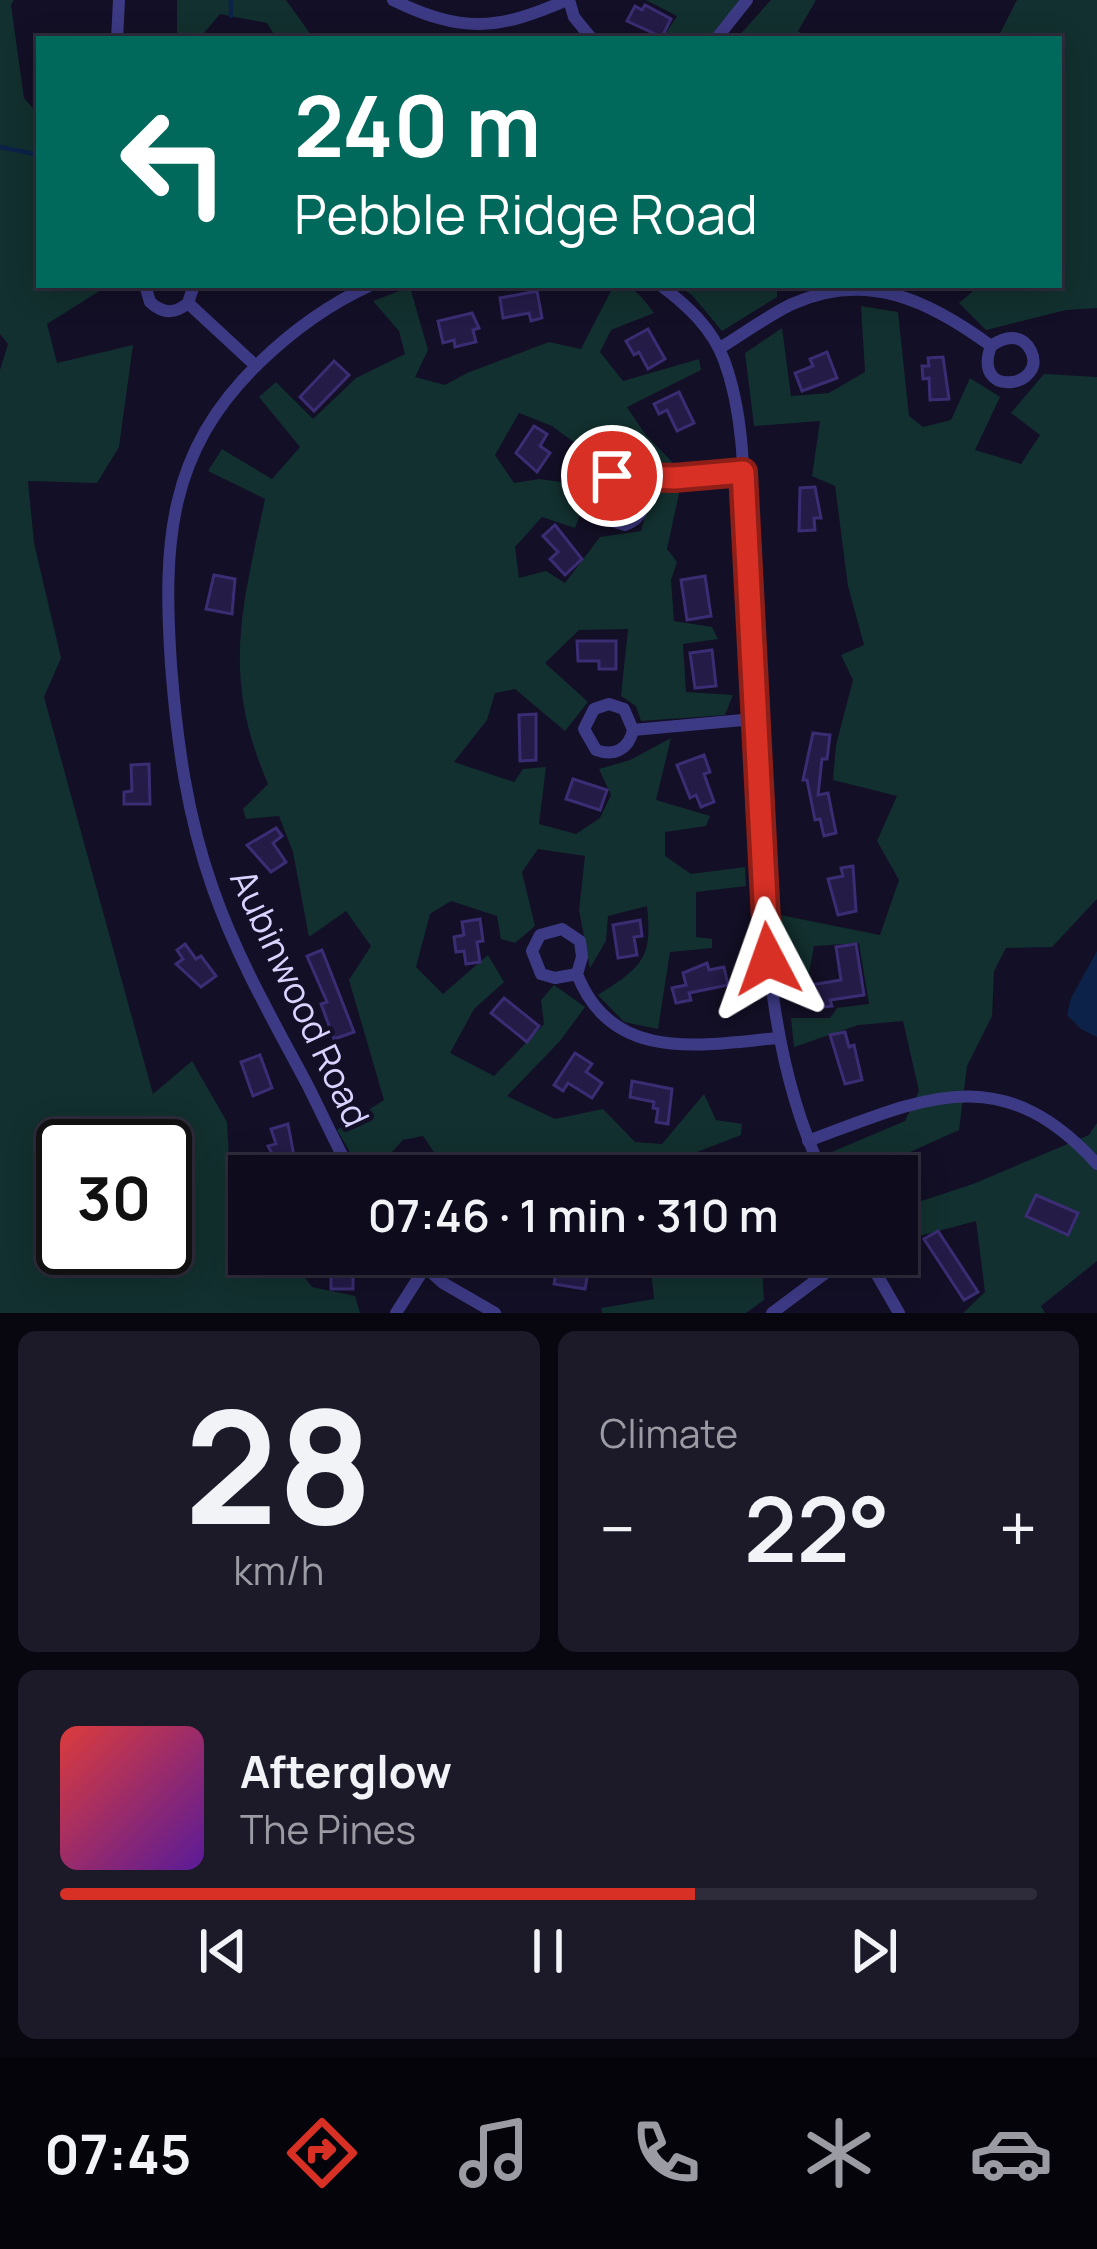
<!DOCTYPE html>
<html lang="en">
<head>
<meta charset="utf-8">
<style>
  :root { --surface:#0e0b1c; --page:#1c1929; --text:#f1f3f6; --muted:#9b9ba3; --line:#2e2b3b; --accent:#d93025 }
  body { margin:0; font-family:Manrope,sans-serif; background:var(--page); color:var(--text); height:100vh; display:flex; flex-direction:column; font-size:45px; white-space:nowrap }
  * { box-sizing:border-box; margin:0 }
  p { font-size:39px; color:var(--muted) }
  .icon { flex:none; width:66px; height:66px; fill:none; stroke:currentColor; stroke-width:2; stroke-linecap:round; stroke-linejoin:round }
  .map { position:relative; height:1313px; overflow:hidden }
  .side { display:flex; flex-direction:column; gap:18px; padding:18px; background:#08060f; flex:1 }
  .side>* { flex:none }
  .top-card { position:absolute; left:36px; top:36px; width:1026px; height:252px; border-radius:0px; box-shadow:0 6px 30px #0003,0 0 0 3px var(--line); background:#00695c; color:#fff; overflow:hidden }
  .speed { position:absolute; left:36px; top:1119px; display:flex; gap:24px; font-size:60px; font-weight:700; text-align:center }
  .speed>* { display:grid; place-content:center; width:156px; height:156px; border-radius:50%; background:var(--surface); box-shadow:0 6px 30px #0003,0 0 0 3px var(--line); line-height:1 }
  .speed .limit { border:6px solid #111; border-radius:18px; background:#fff; color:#111 }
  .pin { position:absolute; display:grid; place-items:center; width:102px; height:102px; color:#fff; margin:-51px; border:6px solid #fff; border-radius:50%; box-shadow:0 3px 12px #0007 }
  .me { position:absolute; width:132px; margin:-66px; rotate:356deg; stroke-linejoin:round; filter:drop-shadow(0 0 9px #0008) }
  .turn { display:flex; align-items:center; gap:42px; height:252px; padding:0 60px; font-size:54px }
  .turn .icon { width:156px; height:156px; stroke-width:2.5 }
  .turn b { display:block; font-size:84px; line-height:102px }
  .big { font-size:90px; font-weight:600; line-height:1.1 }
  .side .card { flex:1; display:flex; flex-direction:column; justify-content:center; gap:18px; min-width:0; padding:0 42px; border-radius:18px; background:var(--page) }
  .side .dial { align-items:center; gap:0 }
  .dial b { font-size:156px; line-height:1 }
  .song { display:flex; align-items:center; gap:36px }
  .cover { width:144px; height:144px; border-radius:18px; background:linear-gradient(135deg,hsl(0 70% 55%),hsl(270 70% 35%)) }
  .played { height:12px; border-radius:6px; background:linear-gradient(90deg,var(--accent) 65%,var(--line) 65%) }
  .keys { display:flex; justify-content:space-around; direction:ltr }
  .heat { display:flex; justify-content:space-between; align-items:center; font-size:66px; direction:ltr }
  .side .tiles { flex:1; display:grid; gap:18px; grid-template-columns:1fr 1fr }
  .card:last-child { grid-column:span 2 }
  .trip { position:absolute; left:228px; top:1155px; width:690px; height:120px; border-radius:0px; background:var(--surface); box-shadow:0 6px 30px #0003,0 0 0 3px var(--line); font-weight:600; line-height:120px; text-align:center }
  .tab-bar { display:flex; height:192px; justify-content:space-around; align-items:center; background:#06040b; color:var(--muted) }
  .tab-bar .icon { width:84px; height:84px }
  .tab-bar .selected { color:var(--accent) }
  .tab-bar b { font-size:54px; color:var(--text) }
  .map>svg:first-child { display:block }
  .green { fill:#12302f; fill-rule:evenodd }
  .water { fill:#0c2248 }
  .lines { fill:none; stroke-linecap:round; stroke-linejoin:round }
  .stream { stroke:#0c2248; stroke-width:4.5 }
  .building { fill:#241b47; stroke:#3b2d73; stroke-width:3 }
  .street { stroke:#3d3a85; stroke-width:12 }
  .route-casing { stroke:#8d1f18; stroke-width:30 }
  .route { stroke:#d93025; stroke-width:21 }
  .labels { text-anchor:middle; stroke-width:9; stroke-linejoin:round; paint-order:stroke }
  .street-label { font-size:36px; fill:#d9d4ff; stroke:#130f26 }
</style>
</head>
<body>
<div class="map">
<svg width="1097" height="1313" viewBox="0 0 1097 1313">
  <rect width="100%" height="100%" fill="#130f26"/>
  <g class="green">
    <path d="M0 0H14L11 5 24 98 39 115V285H109L47 324 57 363 133 345 119 447 97 483 28 481 34 543 61 658 44 697 153 1094 192 1061 227 1122 229 1158 249 1195V1254H287L312 1287 355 1296 360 1313H0V370L8 344 0 334ZM63 1146H165V1248H63Z"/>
    <path d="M177 0H286L314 39H277L267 23 220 14 199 39H173L177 36Z"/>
    <path d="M646 0H740L709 39H662L677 16Z"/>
    <path d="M771 0H816L798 31 808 39H736Z"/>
    <path d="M1017 0H1097V308L1066 310 986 330 959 303 980 285H1059V39H997Z"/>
    <path d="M614 285C634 285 642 297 654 313L611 330 600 352 623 381 699 359 701 370 627 407 645 434 674 464 606 466 552 426 519 413 495 455 514 483 539 479 576 484 584 504 575 528 542 517 515 547 519 578 546 571 565 583 600 537 641 531 653 486 680 489 667 549 677 562 671 580 674 621 712 627 718 639 683 644 686 692 733 695 725 715 641 721 636 706 621 696 628 629 579 630 545 663 588 702 565 731 515 689 495 693 487 720 454 762 514 782 523 769 546 767 539 824 576 834 600 818 611 795 599 769 630 760 671 738 656 800 710 816 706 826 665 832V856L691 874 745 867 746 886 696 892V937L712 939V948L670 952 658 1029 624 1022 598 995C641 967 653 960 647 906L608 916 606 941 590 968 579 910 585 856 538 849 522 872 535 926 515 943 501 939 497 916 451 901 430 914 416 967 443 994 488 955 504 982 474 1009 450 1053 494 1076 544 1024 541 1000 554 985 585 1007 560 1041 507 1096 555 1119 603 1109 635 1142 662 1144 704 1094 716 1120 742 1124 741 1135 697 1152 694 1176H450L423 1136 403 1140 370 1176H364L337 1130 384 1100 349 980 371 946 346 911 309 937 293 852 279 816 246 819 243 809 268 784C221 675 242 609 265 499L208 471 222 449 272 479 300 447 259 397 276 382 313 419 356 378 405 354 399 331 373 301 410 287 428 350 415 377 445 385 467 373 549 342 581 349Z"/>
    <path d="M677 285H768L777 288V297L722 331 692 295Z"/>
    <path d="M861 306 898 312 909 416 923 427 951 420 970 378 1000 397 975 450 1021 464 1040 435 1011 413 1044 374 1097 377V899L1052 947 1006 948 994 971 992 1016 967 1066 959 1130 857 1176H840L827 1154 905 1121 919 1091 903 1021 858 1025 794 1047 791 1018H830L837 1008 869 1004 859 943 814 946 806 989 782 996 773 935 780 915 880 935 899 880 877 841 897 796 833 780 836 745 853 680 841 655 864 645 848 586 835 486 812 476 820 421 754 426 745 353 782 328 791 396 829 393 865 372Z"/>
    <path d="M1097 1123V1261L1041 1306 1045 1313H963L985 1292 976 1221 897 1242V1209L973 1184 1089 1135Z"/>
    <path d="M598 1254H761L764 1300 746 1313H602L601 1308 654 1299 650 1261 599 1259Z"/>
  </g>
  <path class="water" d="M1097 951V1037L1081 1029 1067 1015 1071 998Z"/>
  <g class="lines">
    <g class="stream">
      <path d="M231 16V0"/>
      <path d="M0 147 39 155"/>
    </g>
  </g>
  <g class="building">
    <path d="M645 5 671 19 662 37 627 21 635 6 642 10Z"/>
    <path d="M537 291 542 318 531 321 529 313 503 318 500 298Z"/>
    <path d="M472 313 479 328 473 330 476 342 455 347 454 340 443 343 438 321Z"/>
    <path d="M648 329 665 359 648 369 639 352 634 355 626 341Z"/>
    <path d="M827 352 837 378 802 391 795 373 813 366 810 359Z"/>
    <path d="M943 357 949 399 930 400 929 378 923 379 922 366H929L928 358Z"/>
    <path d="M334 361 349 375 314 411 300 397Z"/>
    <path d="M679 392 694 423 677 431 667 410 659 414 654 404Z"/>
    <path d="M534 426 547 434 540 446 550 453 537 472 516 453Z"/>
    <path d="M815 487 821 518H814L815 530 799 531 800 488Z"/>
    <path d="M555 525 582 559 565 575 550 559 558 552 543 536Z"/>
    <path d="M214 575 235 579 232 614 206 609Z"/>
    <path d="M705 576 711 616 687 620 681 580Z"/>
    <path d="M577 641H616V669H599V661H578Z"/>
    <path d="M712 650 716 686 695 688 690 653Z"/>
    <path d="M536 714V760L520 761 519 715Z"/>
    <path d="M813 733 830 735 827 759H822L818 795 828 793 836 833 824 836 820 819 815 820 807 780H803Z"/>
    <path d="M704 755 710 772 704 774 714 802 701 807 696 795 690 798 677 765Z"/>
    <path d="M149 764 150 804H124V792L132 791 131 765Z"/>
    <path d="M573 779 607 790 600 810 566 799Z"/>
    <path d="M276 828 282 836 273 843 286 862 271 872 247 845Z"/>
    <path d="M853 866 856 911 838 915 828 879 843 876 841 868Z"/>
    <path d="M480 919 483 941 477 942 480 962 466 964 464 951 456 952 454 937 464 935 462 922Z"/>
    <path d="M640 920 642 936 634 937 637 955 618 958 613 925Z"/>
    <path d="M185 944 196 959 201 956 216 976 201 987 176 964 183 959 177 950Z"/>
    <path d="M856 944 864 995 830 1000 832 1006 815 1008 811 985 841 980 836 947Z"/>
    <path d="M322 950 354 1032 334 1039 321 1004 327 1002 307 956Z"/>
    <path d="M707 963 709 970 724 967 728 985 689 993 691 1000 676 1003 672 988 686 985 683 973Z"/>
    <path d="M504 998 539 1026 527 1042 491 1013Z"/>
    <path d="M845 1032 849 1047 854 1045 862 1080 845 1084 830 1035Z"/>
    <path d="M575 1053 592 1064 586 1072 602 1083 592 1098 568 1083 563 1091 554 1085Z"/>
    <path d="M260 1055 272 1088 253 1096 241 1062Z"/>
    <path d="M632 1081 672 1089 668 1124 656 1122 658 1109 653 1108 654 1102 630 1097Z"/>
    <path d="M288 1124 296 1167 281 1171 268 1146 276 1144 271 1129Z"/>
    <path d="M1036 1195 1078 1213 1068 1235 1026 1216Z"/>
    <path d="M938 1231 978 1292 964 1300 924 1239Z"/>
    <rect x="331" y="1254" width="22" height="35"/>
    <path d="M559 1254 590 1261 585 1289 554 1284Z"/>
  </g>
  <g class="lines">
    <g class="street">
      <path d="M393 0C463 34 498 30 567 0"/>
      <path d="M569 0 574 17 592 39"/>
      <path d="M117 39 119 0"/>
      <path d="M716 39 747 0"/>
      <path d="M145 285 150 302C163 314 175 314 188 303L194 285"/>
      <path d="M660 285C687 305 712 328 724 360 748 425 743 499 746 567 750 652 755 736 759 821 766 943 770 1064 824 1176"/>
      <path d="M188 303 256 366"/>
      <path d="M720 348C743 334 767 316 792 304 867 270 930 301 991 346 971 400 1048 387 1031 351 1022 333 1005 336 991 346"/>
      <path d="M646 476C645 498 648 517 625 525L602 518 596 494 605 480 620 475 673 478 743 472"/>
      <path d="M633 730 624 709 609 704 594 709 584 729 596 750C614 757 629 749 633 730L754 719"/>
      <path d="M577 974 582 957 580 941 562 929 540 935 532 951 541 974 555 978 577 974C612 1064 701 1045 778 1038"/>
      <path d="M808 1141C922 1099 1000 1057 1097 1164"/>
      <path d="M353 1176C337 1147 323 1116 308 1086 274 1022 237 958 213 889 187 816 177 742 171 665 163 544 167 452 259 363 292 331 329 304 371 285"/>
      <path d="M411 1254 443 1283 495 1313"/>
      <path d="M865 1254 899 1313"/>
      <path d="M396 1313 424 1269"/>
      <path d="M772 1313 851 1254"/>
    </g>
  </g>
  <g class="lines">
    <defs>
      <path id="route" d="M612 476 674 478 743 472 768 959"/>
    </defs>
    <use href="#route" class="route-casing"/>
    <use href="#route" class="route"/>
  </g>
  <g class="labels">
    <g class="street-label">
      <text transform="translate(300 998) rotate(65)" y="13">Aubinwood Road</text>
    </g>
  </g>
</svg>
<div class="speed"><div class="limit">30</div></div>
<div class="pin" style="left:612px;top:476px;background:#d93025"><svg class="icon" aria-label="arrive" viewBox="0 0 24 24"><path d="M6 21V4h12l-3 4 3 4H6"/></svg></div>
<svg class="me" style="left:768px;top:959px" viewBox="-20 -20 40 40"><path d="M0-17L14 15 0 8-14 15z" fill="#d93025" stroke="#fff" stroke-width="4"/></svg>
<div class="trip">07:46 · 1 min · 310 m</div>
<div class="top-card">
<div class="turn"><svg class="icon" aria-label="left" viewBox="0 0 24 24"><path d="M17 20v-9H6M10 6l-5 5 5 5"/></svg><div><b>240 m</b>Pebble Ridge Road</div></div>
</div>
</div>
<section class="side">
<div class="tiles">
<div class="card dial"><b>28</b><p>km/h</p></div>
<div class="card"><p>Climate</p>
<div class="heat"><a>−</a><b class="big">22°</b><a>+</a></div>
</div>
<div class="card">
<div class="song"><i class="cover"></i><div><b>Afterglow</b><p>The Pines</p></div></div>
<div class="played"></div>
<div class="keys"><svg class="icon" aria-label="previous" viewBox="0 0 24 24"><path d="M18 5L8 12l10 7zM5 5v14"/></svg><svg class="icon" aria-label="pause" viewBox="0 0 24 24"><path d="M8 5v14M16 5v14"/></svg><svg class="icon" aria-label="next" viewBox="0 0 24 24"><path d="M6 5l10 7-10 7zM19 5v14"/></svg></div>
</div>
</div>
</section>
<nav class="tab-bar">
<b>07:45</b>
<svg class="icon selected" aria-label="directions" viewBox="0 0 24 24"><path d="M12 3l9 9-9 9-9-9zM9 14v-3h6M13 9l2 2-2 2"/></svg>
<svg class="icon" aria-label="music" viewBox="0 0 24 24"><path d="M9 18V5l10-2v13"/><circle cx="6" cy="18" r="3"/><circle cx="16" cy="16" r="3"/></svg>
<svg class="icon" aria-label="phone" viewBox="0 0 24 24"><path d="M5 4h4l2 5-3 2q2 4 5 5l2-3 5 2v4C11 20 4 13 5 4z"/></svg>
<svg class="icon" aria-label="climate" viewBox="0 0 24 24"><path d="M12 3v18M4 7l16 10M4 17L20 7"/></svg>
<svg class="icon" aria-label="car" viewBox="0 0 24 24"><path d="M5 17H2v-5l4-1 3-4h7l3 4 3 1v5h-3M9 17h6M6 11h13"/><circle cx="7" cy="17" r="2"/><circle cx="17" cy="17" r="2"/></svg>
</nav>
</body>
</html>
